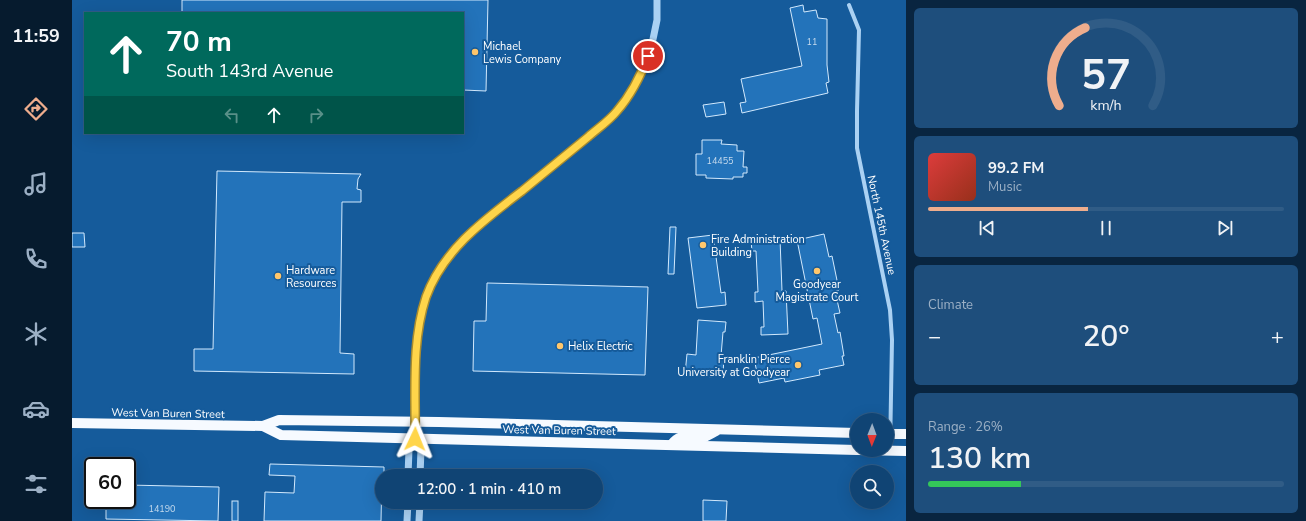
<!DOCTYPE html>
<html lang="en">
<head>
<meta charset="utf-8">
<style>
  :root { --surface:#104474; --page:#1e4e7c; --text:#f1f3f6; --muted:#9cb0c5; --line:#305c86; --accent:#eead8d }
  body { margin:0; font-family:"Nunito Sans",sans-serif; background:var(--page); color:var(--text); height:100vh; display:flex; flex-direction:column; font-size:15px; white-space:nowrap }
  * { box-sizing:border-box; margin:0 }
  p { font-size:13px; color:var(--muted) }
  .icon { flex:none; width:22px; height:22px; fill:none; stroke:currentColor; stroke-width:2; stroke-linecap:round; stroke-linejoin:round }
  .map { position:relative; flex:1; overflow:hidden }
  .panel { display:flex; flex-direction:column; gap:8px; padding:8px; background:#092540; width:400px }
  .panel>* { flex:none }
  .hud { position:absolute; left:12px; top:12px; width:380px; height:122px; border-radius:0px; box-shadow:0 4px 16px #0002,0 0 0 1px var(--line); background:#00695c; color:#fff; overflow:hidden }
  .needle { width:26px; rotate:181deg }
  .fabs { position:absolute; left:778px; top:413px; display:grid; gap:8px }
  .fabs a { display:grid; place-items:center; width:44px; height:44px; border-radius:50%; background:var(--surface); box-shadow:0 4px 16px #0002,0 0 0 1px var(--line); font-size:20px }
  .speed { position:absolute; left:12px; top:457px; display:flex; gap:8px; font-size:20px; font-weight:700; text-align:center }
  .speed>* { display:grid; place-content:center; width:52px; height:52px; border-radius:50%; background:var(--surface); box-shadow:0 4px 16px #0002,0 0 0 1px var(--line); line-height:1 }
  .speed .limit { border:2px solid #111; border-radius:6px; background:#fff; color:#111 }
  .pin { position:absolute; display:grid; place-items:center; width:34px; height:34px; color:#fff; margin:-17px; border:2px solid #fff; border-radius:50%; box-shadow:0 1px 4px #0007 }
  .me { position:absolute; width:44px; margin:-22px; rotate:2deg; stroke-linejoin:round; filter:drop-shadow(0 0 3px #0008) }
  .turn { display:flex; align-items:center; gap:14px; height:84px; padding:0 16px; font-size:18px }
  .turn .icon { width:52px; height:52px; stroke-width:2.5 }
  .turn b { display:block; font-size:28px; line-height:34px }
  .lanes { display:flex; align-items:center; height:38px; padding:0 16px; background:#0003; justify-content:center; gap:20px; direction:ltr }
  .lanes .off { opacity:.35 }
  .big { font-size:30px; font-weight:600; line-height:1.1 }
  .panel .widget { flex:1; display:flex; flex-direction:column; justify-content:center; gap:6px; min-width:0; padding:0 14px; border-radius:6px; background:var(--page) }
  .panel .dial { align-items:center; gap:0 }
  .dial svg { height:104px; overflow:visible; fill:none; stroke:var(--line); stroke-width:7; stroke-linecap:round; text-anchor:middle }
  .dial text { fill:var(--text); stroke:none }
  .song { display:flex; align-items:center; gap:12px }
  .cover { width:48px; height:48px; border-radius:6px; background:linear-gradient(135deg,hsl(0 70% 55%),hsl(10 70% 35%)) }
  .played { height:4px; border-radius:2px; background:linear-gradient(90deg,var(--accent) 45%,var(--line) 45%) }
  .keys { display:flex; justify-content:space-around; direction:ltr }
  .heat { display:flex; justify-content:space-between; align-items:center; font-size:22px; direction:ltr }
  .charge { height:6px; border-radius:3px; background:linear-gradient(90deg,#34c759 26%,var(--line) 0) }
  .trip { position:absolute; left:303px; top:469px; width:228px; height:40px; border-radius:20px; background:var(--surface); box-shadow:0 4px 16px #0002,0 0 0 1px var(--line); font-weight:600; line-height:40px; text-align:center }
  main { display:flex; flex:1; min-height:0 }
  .dock { display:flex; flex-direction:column; width:72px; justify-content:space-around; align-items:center; background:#061b2e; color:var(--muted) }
  .dock .icon { width:28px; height:28px }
  .dock .active { color:var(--accent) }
  .dock b { font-size:18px; color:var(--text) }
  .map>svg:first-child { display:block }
  .building { fill:#2373ba; stroke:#d2e9fd }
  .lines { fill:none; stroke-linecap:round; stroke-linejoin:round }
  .minor { stroke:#aad1f3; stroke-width:4 }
  .tertiary { stroke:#aad1f3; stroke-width:7 }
  .primary { stroke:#f6faff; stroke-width:10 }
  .route-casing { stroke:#a68a30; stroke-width:10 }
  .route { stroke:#ffd54a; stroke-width:7 }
  .poi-dot { fill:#ffc76c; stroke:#155b9b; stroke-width:1.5 }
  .labels { text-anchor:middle; stroke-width:4; stroke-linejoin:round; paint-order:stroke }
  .number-label { font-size:9px; fill:#c8dcee }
  .poi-label { font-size:11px; fill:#fff; stroke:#155b9b; text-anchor:start }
  .street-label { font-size:11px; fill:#fff; stroke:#155b9b }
</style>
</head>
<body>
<main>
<nav class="dock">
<b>11:59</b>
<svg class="icon active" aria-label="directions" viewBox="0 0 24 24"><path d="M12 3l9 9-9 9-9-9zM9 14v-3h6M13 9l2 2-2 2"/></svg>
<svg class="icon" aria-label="music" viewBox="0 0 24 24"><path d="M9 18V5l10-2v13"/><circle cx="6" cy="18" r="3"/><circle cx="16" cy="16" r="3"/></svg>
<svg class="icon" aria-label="phone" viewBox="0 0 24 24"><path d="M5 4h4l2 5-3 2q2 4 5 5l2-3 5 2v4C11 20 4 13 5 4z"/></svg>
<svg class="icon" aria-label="climate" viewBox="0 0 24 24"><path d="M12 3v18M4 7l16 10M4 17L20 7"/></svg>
<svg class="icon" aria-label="car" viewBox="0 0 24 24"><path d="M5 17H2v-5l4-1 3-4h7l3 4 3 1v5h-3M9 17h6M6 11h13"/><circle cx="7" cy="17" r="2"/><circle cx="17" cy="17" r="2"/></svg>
<svg class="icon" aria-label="filters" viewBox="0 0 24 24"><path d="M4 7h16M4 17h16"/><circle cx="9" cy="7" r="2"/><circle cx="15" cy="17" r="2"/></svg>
</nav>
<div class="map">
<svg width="834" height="521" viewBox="0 0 834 521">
  <rect width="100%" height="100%" fill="#155b9b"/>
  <g class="building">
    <path d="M110 0H416L414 91 391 90V13H110Z"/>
    <path d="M731 5 732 12 744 10 746 18 755 19V65L757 82 754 83 756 93 670 113 668 103 674 102 669 79 730 66 718 8Z"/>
    <path d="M652 102 654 114 634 117 631 105Z"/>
    <path d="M630 140H650L649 144 665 145V151H672L671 167H675V173H671V177H661V179L634 178V175H624V154H630Z"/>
    <path d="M145 171 289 174 286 179 285 189 289 190V202H270L268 353 282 354V374L122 371V349H141Z"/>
    <path d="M598 227H604L602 274H596Z"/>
    <path d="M0 233H12L13 247H0Z"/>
    <path d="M752 234 757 257 760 256 767 290 763 291 768 313 762 314 766 333 768 332 772 356H770L772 365 747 370 748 375 713 382 712 378 687 383 682 358 750 344 745 318 741 319 725 240Z"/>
    <path d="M641 235 649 293 653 292 654 305 625 308 616 238Z"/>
    <path d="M708 239 710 291H714L716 334 689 335V327H692L691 301 683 302V292H686L684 251H680L679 241Z"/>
    <path d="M415 283 576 287 573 375 401 371 402 321H414Z"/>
    <path d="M626 320 654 322 653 332H651L649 356H652L651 375 641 374V377L613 374 615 354 624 355Z"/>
    <path d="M198 464 312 467V476H310L309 521H192L193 492 222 493 223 476 197 475Z"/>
    <path d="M14 475H20L19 507H13Z"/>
    <path d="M55 485 147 487 146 521 34 519V500H55Z"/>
    <path d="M631 500 655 501 654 521H631Z"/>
    <rect x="160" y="501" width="6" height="20"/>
  </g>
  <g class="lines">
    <path class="minor" d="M777 5 787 30 785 111V148L818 310 820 340 818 451"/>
    <g class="tertiary">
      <path d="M343 422 344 345 349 317 354 297 361 282 372 263 402 229 490 158 545 112 559 91 571 68 580 44 585 20V0"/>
      <path d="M336 476 337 449 343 439 349 449 348 476"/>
      <path d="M335 521 336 502"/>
      <path d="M347 521 348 502"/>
    </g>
    <g class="primary">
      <path d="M0 423 191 426 207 420 367 422 785 433"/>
      <path d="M191 426 209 435 785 450"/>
      <path d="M815 434H834"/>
      <path d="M599 445C611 430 617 441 632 437 636 436 640 433 644 431"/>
      <path d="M786 450 834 451"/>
    </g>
  </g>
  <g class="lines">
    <defs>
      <path id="route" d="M343 439C344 392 339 343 354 297 371 250 412 220 450 191 472 173 494 155 516 137 525 129 537 121 545 111 559 95 569 75 576 56"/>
    </defs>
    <use href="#route" class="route-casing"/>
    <use href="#route" class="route"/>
  </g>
  <g class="poi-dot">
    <circle cx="403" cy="52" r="4"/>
    <circle cx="631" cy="245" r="4"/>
    <circle cx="745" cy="271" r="4"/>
    <circle cx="206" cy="276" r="4"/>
    <circle cx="488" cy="346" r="4"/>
    <circle cx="726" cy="365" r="4"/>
  </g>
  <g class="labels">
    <g class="number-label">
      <text x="740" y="45">11</text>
      <text x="648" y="164">14455</text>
      <text x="90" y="512">14190</text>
    </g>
    <g class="poi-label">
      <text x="411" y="50">Michael<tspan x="411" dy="13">Lewis Company</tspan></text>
      <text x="639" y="243">Fire Administration<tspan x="639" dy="13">Building</tspan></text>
      <text x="214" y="274">Hardware<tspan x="214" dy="13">Resources</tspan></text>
      <text x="745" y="288" text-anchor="middle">Goodyear<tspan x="745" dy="13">Magistrate Court</tspan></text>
      <text x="496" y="350">Helix Electric</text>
      <text x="718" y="363" text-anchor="end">Franklin Pierce<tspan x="718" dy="13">University at Goodyear</tspan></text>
    </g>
    <g class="street-label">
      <text transform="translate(810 225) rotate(78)" y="4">North 145th Avenue</text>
      <text transform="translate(96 413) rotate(1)" y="4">West Van Buren Street</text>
      <text transform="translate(487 430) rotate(1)" y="4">West Van Buren Street</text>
    </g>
  </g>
</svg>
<div class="fabs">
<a><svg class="needle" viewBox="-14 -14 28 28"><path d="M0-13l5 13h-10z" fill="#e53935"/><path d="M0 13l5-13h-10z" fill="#9cb0c5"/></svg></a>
<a><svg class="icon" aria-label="search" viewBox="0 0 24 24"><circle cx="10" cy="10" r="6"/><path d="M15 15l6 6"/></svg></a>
</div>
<div class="speed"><div class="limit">60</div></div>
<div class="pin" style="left:576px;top:56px;background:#d93025"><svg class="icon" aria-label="arrive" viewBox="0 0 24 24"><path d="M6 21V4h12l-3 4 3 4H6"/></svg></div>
<svg class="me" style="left:343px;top:439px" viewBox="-20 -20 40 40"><path d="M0-17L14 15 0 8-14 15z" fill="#ffd54a" stroke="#fff" stroke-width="4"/></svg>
<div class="trip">12:00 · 1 min · 410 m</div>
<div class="hud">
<div class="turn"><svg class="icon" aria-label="ahead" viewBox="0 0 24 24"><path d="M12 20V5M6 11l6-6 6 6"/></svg><div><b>70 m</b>South 143rd Avenue</div></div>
<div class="lanes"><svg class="icon off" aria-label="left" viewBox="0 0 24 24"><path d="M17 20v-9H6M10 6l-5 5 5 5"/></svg><svg class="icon" aria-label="ahead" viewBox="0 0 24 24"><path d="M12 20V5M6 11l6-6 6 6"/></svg><svg class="icon off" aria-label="right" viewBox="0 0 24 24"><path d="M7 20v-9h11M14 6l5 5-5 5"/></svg></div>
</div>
</div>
<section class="panel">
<div class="widget dial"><svg viewBox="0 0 100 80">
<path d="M14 69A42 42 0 1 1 86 69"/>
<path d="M14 69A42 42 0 0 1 34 9" stroke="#eead8d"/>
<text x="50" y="56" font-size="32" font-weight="700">57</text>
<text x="50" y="72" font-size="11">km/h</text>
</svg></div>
<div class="widget">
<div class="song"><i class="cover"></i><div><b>99.2 FM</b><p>Music</p></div></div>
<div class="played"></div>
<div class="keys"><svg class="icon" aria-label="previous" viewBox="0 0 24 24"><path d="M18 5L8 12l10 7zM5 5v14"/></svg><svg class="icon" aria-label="pause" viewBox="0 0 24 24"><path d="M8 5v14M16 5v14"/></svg><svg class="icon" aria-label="next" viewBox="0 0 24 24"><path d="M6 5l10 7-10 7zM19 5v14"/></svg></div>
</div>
<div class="widget"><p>Climate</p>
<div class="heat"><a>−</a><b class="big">20°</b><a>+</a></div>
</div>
<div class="widget"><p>Range · 26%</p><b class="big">130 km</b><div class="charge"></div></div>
</section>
</main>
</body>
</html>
